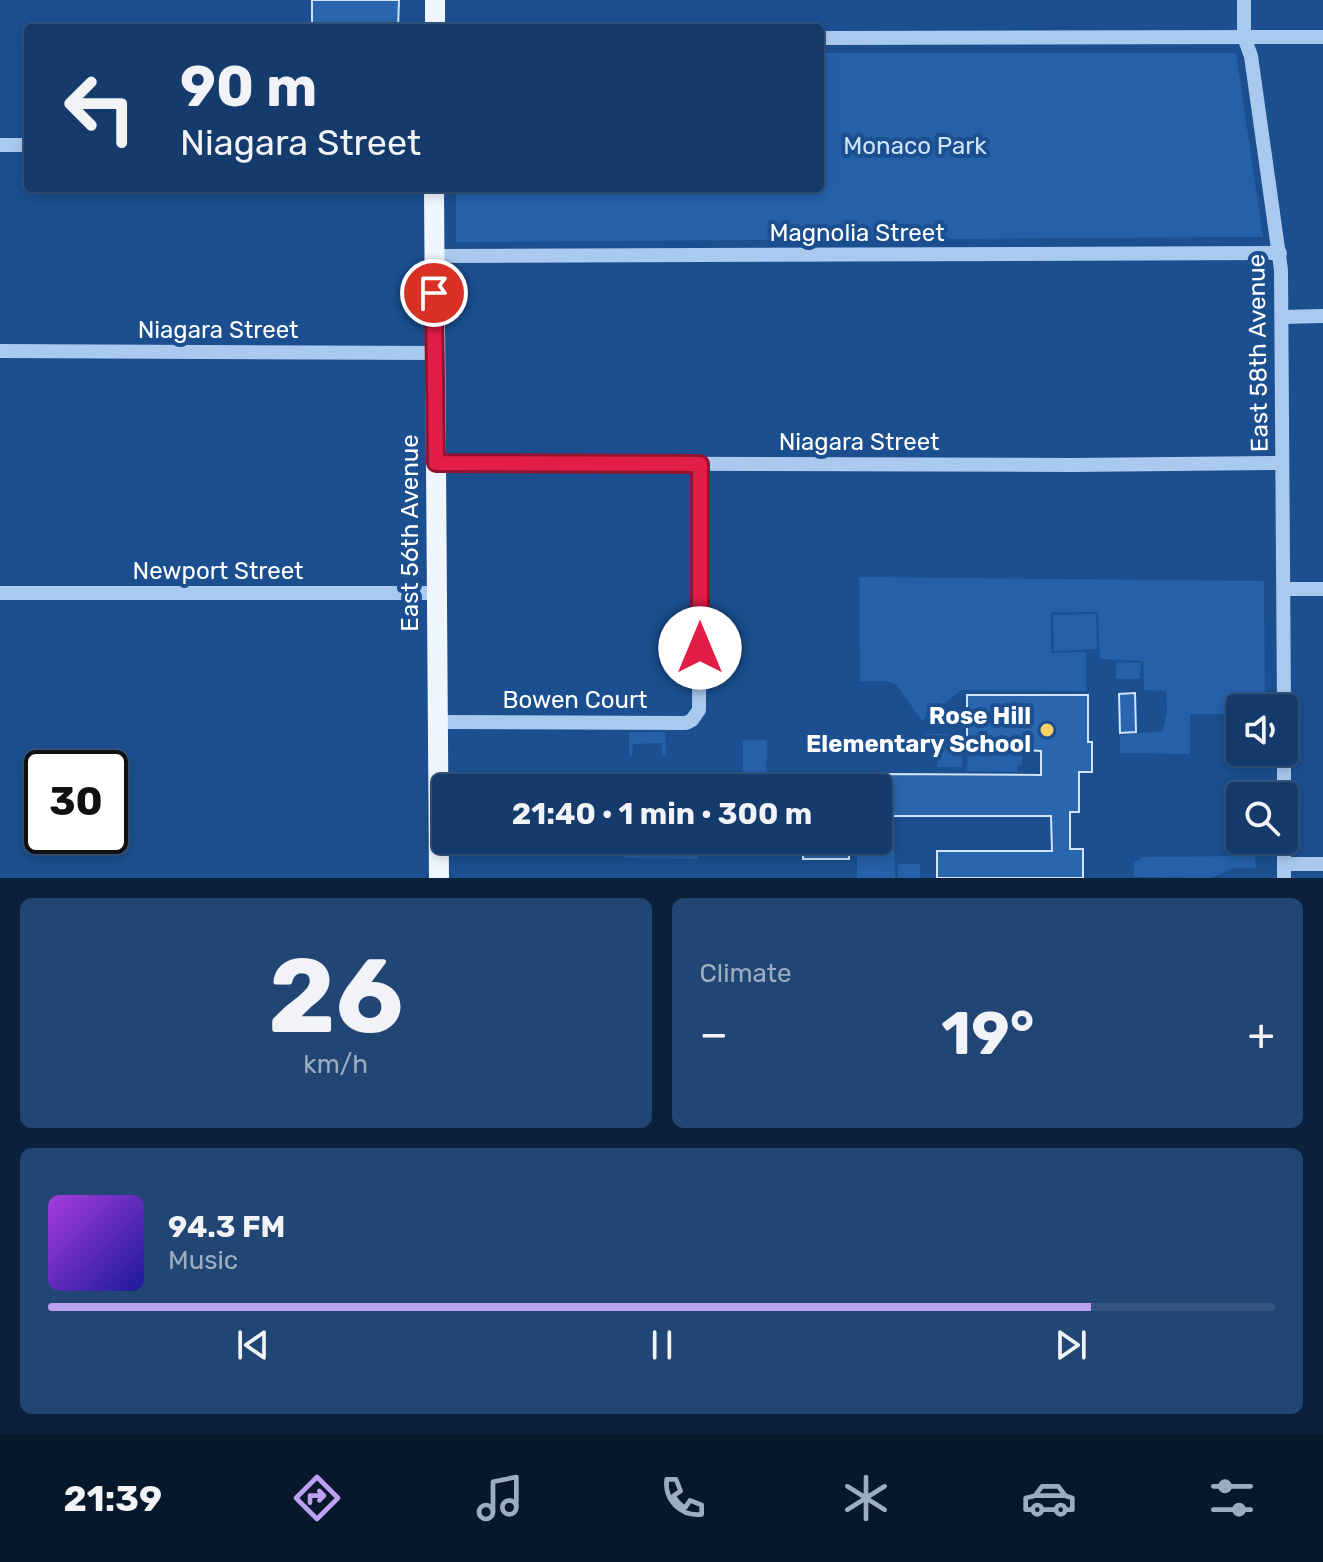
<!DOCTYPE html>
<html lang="en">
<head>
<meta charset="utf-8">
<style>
  :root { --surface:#143b6b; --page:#214673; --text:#f1f3f6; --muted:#9dadc1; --line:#33557e; --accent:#bca0f2 }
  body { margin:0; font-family:Rubik,sans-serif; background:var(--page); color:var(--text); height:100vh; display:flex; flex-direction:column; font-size:30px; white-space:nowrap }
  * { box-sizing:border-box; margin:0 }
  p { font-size:26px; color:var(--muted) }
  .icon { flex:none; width:44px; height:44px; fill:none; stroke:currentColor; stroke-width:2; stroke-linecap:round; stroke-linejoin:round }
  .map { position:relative; height:878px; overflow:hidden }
  .side { display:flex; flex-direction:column; gap:20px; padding:20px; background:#0b203b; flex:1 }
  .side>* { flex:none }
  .top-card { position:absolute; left:24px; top:24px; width:800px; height:168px; border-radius:8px; box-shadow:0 4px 12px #0003,0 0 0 2px var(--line); background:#143b6b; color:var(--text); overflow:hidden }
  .fabs { position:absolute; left:1226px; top:694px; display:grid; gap:16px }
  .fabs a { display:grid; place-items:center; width:72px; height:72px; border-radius:8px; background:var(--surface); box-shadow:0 4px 12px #0003,0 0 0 2px var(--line); font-size:40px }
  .speed { position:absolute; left:24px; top:750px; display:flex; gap:16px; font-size:40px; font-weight:700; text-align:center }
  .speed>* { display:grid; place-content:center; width:104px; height:104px; border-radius:50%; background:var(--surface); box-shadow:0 4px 12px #0003,0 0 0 2px var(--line); line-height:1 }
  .speed .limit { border:4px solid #111; border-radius:12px; background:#fff; color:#111 }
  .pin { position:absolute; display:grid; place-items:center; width:68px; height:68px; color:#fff; margin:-34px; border:4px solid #fff; border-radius:50%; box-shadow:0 2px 8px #0007 }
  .me { position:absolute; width:88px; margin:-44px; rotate:0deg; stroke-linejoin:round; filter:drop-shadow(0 0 6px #0008) }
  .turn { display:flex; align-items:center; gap:28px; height:168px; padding:0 24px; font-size:36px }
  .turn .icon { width:104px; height:104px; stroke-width:2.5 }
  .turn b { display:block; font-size:56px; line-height:68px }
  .big { font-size:60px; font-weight:700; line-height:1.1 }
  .side .card { flex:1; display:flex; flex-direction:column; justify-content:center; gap:12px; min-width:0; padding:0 28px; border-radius:12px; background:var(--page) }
  .side .dial { align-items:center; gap:0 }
  .dial b { font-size:104px; line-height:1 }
  .song { display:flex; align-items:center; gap:24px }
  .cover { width:96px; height:96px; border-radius:12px; background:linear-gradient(135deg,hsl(280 70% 55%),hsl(240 70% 35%)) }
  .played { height:8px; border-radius:4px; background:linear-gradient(90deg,var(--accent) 85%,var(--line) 85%) }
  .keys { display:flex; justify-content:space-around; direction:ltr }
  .heat { display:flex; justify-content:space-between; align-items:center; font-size:44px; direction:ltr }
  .side .tiles { flex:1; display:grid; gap:20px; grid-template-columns:1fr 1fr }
  .card:last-child { grid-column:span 2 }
  .trip { position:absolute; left:432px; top:774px; width:460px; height:80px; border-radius:8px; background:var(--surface); box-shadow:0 4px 12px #0003,0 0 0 2px var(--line); font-weight:700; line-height:80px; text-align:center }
  .tabs { display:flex; height:128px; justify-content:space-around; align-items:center; background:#08182b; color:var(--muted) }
  .tabs .icon { width:56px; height:56px }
  .tabs .current { color:var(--accent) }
  .tabs b { font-size:36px; color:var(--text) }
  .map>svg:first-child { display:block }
  .green { fill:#2461a8 }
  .building { fill:#2a66ad; stroke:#cfe3fa; stroke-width:2 }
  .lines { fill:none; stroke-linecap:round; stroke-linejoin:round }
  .minor { stroke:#a9c9ee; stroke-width:14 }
  .major { stroke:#f0f6ff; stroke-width:20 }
  .route-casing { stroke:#92132f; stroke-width:20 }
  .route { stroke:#e11d48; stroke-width:14 }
  .poi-dot { fill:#ffd166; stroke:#1b4f8f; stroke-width:3 }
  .labels { text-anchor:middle; stroke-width:8; stroke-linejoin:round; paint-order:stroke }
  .park-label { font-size:24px; fill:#cfe3fa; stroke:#1b4f8f }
  .street-label { font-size:24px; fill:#fff; stroke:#1b4f8f }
  .poi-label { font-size:24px; font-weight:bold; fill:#fff; stroke:#1b4f8f; text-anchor:end }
</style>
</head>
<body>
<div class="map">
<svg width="1323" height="878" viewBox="0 0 1323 878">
  <rect width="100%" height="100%" fill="#1b4f8f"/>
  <g class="green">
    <path d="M820 53H1236L1263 237 456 242V188H820Z"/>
    <path d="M859 577 1264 581 1265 708H1240V714H1190V754L1120 753V735L1163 731 1167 711 1166 691 1144 690 1143 661 1100 659 1098 612H1051V653L1086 652V691L962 690 922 721 896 684 885 681H860Z"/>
    <path d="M1096 614 1097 649 1054 651 1053 615Z"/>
    <path d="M1116 662 1141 663 1140 679H1116Z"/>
    <path d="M629 732H665L666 755H662V743L633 744 632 755 631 756 629 755Z"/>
    <path d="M923 734H956V749L962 750V767H937L938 750 942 749 922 748Z"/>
    <path d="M743 740H767L766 788H743Z"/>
    <path d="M968 746H1009L1014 750 1022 752V764L1017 766V772L967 771Z"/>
    <path d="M878 836 894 850 895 878H857V840H878Z"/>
    <path d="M637 846H703L702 849H698V859L624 858V849H633Z"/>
    <path d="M1255 856 1256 868H1233L1212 878 1134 877V863L1143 857Z"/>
    <rect x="898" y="864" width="22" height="14"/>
  </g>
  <g class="building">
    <path d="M312 0H399L398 28H312Z"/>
    <path d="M1135 693 1136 732 1120 733 1119 694Z"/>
    <path d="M967 695H1088V742H1092V772H1079V812H1070V849H1083V878H937V851H1052L1051 816H887L888 774 1041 775V751L1025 750V742H967Z"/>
    <rect x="803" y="840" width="46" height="19"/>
  </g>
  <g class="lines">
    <g class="minor">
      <path d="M1244 0V37L1251 56 1281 270 1284 708"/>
      <path d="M820 38 1323 37"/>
      <path d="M0 145H28"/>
      <path d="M434 256 1280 253"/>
      <path d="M1282 317 1323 316"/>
      <path d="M0 351 435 353"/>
      <path d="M436 463 1072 465 1281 463"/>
      <path d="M1284 589H1323"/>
      <path d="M0 593H437"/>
      <path d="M438 722 686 723 692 720 699 710 700 464"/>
      <path d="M1284 737V878"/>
      <path d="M1284 864H1323"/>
    </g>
    <g class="major">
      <path d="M435 0V28"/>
      <path d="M434 188 439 878"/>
    </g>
  </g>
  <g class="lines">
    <defs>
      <path id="route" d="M434 293 436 463 700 464V648"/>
    </defs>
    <use href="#route" class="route-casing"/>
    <use href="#route" class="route"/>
  </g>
  <circle class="poi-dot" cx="1047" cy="730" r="8"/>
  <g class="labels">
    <g class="park-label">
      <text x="915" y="154">Monaco Park</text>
    </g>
    <g class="street-label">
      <text x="857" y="241">Magnolia Street</text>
      <text x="218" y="338">Niagara Street</text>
      <text transform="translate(1258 353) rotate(-91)" y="8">East 58th Avenue</text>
      <text x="859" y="450">Niagara Street</text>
      <text transform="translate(410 533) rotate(-90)" y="8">East 56th Avenue</text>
      <text x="218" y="579">Newport Street</text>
      <text x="575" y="708">Bowen Court</text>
    </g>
    <g class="poi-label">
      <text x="1031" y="724">Rose Hill<tspan x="1031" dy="28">Elementary School</tspan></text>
    </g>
  </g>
</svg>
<div class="fabs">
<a><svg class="icon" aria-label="sound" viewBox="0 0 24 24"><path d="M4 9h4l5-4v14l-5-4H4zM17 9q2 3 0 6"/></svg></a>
<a><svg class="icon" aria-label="search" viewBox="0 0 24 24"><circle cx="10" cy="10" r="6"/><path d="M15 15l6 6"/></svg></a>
</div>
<div class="speed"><div class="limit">30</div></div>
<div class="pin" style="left:434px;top:293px;background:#d93025"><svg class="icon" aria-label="arrive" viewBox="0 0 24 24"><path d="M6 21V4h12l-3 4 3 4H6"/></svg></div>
<svg class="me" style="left:700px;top:648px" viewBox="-20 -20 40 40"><circle r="19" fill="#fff"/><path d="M0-13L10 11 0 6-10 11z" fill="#e11d48"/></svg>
<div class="trip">21:40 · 1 min · 300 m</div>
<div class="top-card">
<div class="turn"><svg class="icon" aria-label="left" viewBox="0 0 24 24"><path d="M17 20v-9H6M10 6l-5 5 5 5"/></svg><div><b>90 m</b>Niagara Street</div></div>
</div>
</div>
<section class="side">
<div class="tiles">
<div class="card dial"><b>26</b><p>km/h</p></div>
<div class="card"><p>Climate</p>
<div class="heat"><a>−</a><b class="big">19°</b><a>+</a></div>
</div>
<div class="card">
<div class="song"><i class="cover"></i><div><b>94.3 FM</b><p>Music</p></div></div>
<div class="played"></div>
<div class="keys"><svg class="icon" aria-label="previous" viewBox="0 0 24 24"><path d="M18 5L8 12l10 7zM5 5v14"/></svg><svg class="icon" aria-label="pause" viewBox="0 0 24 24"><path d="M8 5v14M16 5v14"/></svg><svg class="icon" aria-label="next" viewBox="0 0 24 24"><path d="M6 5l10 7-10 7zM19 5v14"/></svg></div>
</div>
</div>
</section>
<nav class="tabs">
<b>21:39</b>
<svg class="icon current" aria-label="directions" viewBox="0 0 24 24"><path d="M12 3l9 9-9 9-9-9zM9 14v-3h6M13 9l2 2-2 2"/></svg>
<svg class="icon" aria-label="music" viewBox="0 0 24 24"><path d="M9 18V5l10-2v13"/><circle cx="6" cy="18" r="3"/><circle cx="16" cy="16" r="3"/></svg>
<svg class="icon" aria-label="phone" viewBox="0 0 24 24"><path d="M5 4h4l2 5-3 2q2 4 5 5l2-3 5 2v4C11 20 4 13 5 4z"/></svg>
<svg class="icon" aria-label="climate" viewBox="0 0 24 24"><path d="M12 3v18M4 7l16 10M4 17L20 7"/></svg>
<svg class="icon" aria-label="car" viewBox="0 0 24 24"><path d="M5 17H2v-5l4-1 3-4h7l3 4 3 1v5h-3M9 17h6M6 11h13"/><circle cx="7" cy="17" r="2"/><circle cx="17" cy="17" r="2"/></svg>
<svg class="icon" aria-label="filters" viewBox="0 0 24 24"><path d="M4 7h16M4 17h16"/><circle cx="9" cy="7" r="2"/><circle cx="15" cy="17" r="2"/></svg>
</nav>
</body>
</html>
